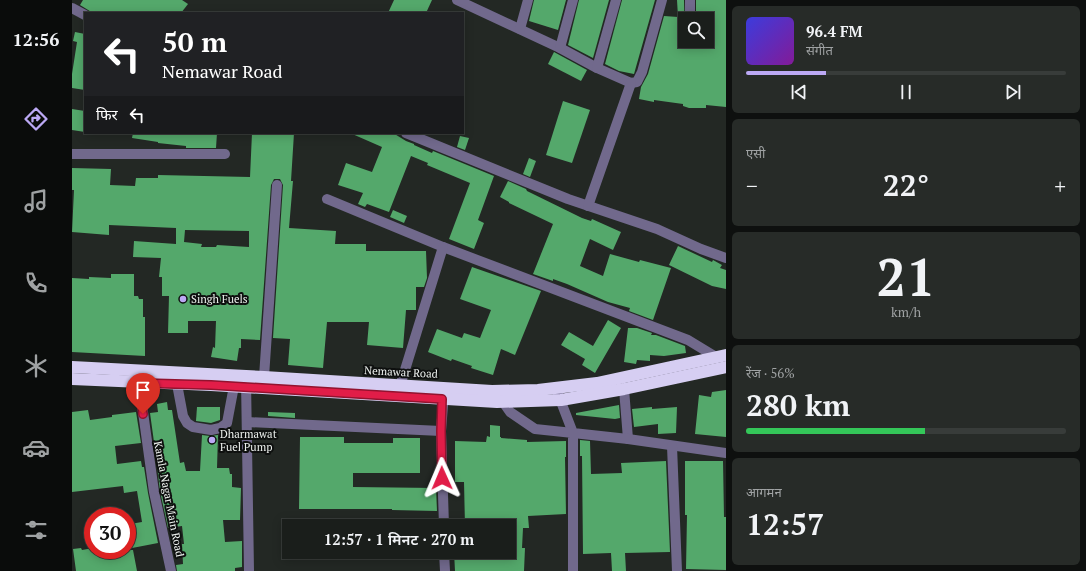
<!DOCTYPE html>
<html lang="hi">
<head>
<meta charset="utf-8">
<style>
  :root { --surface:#1a1e1b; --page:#272b28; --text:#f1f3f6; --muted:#9fa2a3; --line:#383c3a; --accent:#bca9f5 }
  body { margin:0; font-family:"PT Serif","Noto Sans Devanagari",serif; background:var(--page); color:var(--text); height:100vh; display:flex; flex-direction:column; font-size:15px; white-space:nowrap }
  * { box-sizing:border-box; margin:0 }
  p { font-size:13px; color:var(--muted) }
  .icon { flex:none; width:22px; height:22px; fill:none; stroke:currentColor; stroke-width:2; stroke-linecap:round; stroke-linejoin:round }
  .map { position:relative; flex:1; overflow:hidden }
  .side { display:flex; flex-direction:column; gap:6px; padding:6px; background:#0e100f; width:360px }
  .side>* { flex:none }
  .guide { position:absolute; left:12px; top:12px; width:380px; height:122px; border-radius:0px; box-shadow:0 2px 10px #0003,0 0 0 1px var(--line); background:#202124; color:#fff; overflow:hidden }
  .controls { position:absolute; left:606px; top:12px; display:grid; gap:8px }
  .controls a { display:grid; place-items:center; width:36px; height:36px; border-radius:0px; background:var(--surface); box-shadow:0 2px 10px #0003,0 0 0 1px var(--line); font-size:20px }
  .speed { position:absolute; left:12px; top:507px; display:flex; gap:8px; font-size:20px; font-weight:700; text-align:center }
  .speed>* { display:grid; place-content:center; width:52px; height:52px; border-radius:50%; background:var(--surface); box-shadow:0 2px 10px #0003,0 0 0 1px var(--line); line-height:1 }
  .speed .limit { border:6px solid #d22; background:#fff; color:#111 }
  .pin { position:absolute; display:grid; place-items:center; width:34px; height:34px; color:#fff; margin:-41px -17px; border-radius:50% 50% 50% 0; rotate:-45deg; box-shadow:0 0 4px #0007 }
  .pin .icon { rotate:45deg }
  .me { position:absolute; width:44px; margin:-22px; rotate:359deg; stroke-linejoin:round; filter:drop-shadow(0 0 3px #0008) }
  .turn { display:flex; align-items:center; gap:14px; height:84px; padding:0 12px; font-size:18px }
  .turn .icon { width:52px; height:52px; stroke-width:2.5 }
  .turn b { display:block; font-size:28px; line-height:34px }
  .then { display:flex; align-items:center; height:38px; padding:0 12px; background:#0003; gap:8px; font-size:15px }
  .big { font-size:30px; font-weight:600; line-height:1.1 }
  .side .widget { flex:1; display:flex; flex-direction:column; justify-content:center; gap:6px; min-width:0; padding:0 14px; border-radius:6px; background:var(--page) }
  .side .dial { align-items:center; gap:0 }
  .dial b { font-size:52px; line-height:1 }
  .song { display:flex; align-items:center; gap:12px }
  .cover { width:48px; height:48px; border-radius:6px; background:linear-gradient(135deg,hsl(240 70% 55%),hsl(290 70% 35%)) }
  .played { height:4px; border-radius:2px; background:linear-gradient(90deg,var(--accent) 25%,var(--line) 25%) }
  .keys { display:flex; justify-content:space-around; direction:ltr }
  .heat { display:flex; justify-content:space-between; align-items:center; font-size:22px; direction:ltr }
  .charge { height:6px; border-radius:3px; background:linear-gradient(90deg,#34c759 56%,var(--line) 0) }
  .trip { position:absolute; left:210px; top:519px; width:234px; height:40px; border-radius:0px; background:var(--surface); box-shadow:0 2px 10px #0003,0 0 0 1px var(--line); font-weight:600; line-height:40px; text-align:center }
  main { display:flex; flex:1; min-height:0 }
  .tabs { display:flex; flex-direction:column; width:72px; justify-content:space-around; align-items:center; background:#0a0c0b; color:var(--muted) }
  .tabs .icon { width:28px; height:28px }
  .tabs .on { color:var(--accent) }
  .tabs b { font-size:18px; color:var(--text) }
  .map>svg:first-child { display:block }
  .building { fill:#54a86b; fill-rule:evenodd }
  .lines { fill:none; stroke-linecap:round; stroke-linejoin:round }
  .minor { stroke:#71698c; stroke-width:10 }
  .highway { stroke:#d6cef2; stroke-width:12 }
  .route-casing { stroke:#92132f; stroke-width:10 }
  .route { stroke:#e11d48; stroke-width:7 }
  .poi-dot { fill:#bca9f5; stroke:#0e100f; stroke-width:1.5 }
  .labels { text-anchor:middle; stroke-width:4; stroke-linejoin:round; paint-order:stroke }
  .poi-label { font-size:11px; fill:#edf1ee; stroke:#0e100f; text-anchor:start }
  .street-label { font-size:11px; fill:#edf1ee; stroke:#0e100f }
</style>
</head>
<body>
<main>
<nav class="tabs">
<b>12:56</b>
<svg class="icon on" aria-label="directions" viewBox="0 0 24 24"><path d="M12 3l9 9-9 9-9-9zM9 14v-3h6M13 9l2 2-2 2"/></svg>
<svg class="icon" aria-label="music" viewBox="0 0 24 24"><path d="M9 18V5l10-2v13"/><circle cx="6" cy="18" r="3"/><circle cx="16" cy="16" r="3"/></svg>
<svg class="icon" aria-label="phone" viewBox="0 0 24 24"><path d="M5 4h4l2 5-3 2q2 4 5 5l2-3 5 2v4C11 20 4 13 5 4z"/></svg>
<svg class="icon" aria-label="climate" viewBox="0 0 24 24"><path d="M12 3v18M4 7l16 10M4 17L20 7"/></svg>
<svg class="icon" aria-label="car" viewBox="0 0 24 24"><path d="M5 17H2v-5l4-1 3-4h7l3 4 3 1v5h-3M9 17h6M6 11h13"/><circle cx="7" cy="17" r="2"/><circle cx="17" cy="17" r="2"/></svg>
<svg class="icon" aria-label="filters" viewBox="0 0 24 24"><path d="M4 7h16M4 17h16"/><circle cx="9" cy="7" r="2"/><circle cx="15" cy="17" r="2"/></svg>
</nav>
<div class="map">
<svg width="654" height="571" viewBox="0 0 654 571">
  <rect width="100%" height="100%" fill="#232824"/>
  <g class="building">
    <path d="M11 0H110L116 4 109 13H21L8 5Z"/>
    <path d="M322 0H360L354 13H316Z"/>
    <path d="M462 0H494L486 30 457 21Z"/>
    <path d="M507 0H537L521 58 496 45Z"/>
    <path d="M550 0H583L562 74 547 71 533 64Z"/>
    <path d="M605 0H612L613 41H635V19H624V0H654V107L634 105V108H617L611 106V104L582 100V102L567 99 569 87 576 74 592 16 606 17Z"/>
    <path d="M3 32 13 34V90L0 88V74L5 42 1 41Z"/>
    <path d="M482 52 515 70 509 81 476 64Z"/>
    <path d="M491 101 518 110 500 163 474 155Z"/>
    <path d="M0 109 13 111V132L0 130Z"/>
    <path d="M61 133H145L144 148H114V146L86 143V142L60 138Z"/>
    <path d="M180 133H222L219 181H221L217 228 264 231 263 244H294V251H354L355 278 352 287H344V310H334L331 348 295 345 297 322H255L251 368 216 365 218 339 201 338 211 185 208 179H202L199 185 188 340 169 339V348H167L165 361 139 357 141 347 143 348 144 321H116V333H96L97 296H90V277H87L89 258 61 257 62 241 104 244V228L37 225V235L0 232 2 190H0V168L39 169 38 185 63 186 64 178H86V175L178 177ZM113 230 177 231V247L145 245 144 247H129L130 244 112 242Z"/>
    <path d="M278 133H321L334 141 342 144V145L360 153 361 151 422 176 406 220 412 223 402 249 377 239 398 183 355 165 356 163 339 156 317 212 295 204 293 207 286 204 291 193 266 185 274 163 300 172 310 147Z"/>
    <path d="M388 136 397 138 393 150 385 147Z"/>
    <path d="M457 158 464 161 458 177 451 174Z"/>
    <path d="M436 181 454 189 455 191 510 218 519 221 520 219 549 232 541 250 518 239 508 266 531 276 538 254 567 262 568 260 599 268 581 320 557 311 558 308 536 302 495 284 481 279V281L461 274 481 224 437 203V202L428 197Z"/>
    <path d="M321 210 335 216 332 223 318 217Z"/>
    <path d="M606 246 640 262 641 260 650 265 648 268 654 270V289L640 286 597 265Z"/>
    <path d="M400 267 469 291 443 355 429 349 421 375 399 368 400 366 380 359 379 361 356 352 365 329 390 338 392 333 408 338 419 310 388 299Z"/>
    <path d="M39 274H62V296H66L67 299H71V317H73V356L0 352V278L17 279V277L39 278Z"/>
    <path d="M536 320 549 328 523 373 510 365 513 359 489 345 497 332 521 346Z"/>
    <path d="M556 328H565L580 333 579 335H584L613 346 614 353 592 356 578 355V361L565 360 564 364 552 362Z"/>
    <path d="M654 390V437L623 434 627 395 639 397 640 392Z"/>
    <path d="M95 402 96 410H100L108 463 112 462 114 471H128L130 435 138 436 146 435 145 468H157L158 474H160V487L169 488 168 520H151L153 542 170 541V567L163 568V571H105L104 565 111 564 110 544H112L110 526 96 528 88 491 85 465H87L84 442H82L78 413 86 412 85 404Z"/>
    <path d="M547 405 548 418 543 419 504 415V413Z"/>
    <path d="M125 407H148V420L139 423 124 421Z"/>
    <path d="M580 407V409L605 407 604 433 586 434V424L562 427 560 409Z"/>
    <path d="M16 410 18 420 40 417V415L64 412 69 443 43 446 45 464 69 461 70 467H72L76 493 86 543 55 549V541L61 540 58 524 70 522 65 491 52 493 51 486 0 492V412Z"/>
    <path d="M196 412 223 413V418L196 416Z"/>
    <path d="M418 425 428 426V437H429V438L455 440V442L494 441V457H493L494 514 456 516 457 528H451L450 548H453L452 571H383L382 552H437V526H393L392 482H383V441L414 442 415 436 418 437Z"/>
    <path d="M228 437H272V443H321V438H348V473H281V487L364 488 365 511 320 510V509H227Z"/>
    <path d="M508 440 518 441 519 474 550 473 549 463 594 461 598 552 553 553 554 571H540L539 553 511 554 510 456H508Z"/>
    <path d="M613 461H651L652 517H654V570L614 569 615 515H613Z"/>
    <path d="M9 548 10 550 21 548V550H61L65 571H4L1 549Z"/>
  </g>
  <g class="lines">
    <g class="minor">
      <path d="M385 0 488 48 525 68 559 83 565 82 570 72 590 0"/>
      <path d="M0 8 13 15"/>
      <path d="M618 16V0"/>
      <path d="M448 29 456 0"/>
      <path d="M488 48 501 0"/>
      <path d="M525 68 544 0"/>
      <path d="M334 133 496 199 585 229 629 249 654 258"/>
      <path d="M0 154H153"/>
      <path d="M255 199 371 247 616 340 644 357"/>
      <path d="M516 206 559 83"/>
      <path d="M192 377 205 185"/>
      <path d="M174 380 177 571"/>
      <path d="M67 383 82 492 99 571"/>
      <path d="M105 384 111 416 115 423 121 427 139 430 148 428 155 423 162 386"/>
      <path d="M328 386 371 247"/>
      <path d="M552 389 556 439"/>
      <path d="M486 394 501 433 556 439 654 453"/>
      <path d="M430 397 431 402 438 412 463 429 501 433V571"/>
      <path d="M175 422 369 431"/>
      <path d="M600 446 605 571"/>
      <path d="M372 526 369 431 372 392"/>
      <path d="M372 552 373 571"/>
    </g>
    <g class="highway">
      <path d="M0 367 192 377 420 391 466 390 525 383 654 355"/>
      <path d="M0 379 139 385 425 402 489 400 552 389 654 367"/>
    </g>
  </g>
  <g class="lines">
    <defs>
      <path id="route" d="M71 414 67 383 139 385 370 399 369 431 370 478"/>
    </defs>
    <use href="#route" class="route-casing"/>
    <use href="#route" class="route"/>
  </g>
  <g class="poi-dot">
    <circle cx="111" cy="299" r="4"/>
    <circle cx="140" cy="440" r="4"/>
  </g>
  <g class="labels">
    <g class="poi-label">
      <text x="119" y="303">Singh Fuels</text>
      <text x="148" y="438">Dharmawat<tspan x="148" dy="13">Fuel Pump</tspan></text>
    </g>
    <g class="street-label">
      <text transform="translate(329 372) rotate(3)" y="4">Nemawar Road</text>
      <text transform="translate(97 499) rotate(79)" y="4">Kamla Nagar Main Road</text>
    </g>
  </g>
</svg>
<div class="controls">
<a><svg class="icon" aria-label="search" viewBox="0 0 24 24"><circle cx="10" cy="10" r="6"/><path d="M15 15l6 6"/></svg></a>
</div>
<div class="speed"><div class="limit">30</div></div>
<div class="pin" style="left:71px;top:414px;background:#d93025"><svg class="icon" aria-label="arrive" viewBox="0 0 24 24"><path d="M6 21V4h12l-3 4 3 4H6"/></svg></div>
<svg class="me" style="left:370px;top:478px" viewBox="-20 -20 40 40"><path d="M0-17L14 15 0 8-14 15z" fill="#e11d48" stroke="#fff" stroke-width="4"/></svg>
<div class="trip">12:57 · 1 मिनट · 270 m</div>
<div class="guide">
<div class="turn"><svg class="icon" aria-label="left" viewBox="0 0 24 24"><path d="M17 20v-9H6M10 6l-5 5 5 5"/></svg><div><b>50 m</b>Nemawar Road</div></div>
<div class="then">फिर<svg class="icon" aria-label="left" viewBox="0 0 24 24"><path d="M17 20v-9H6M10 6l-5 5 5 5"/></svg></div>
</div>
</div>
<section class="side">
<div class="widget">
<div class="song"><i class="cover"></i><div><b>96.4 FM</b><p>संगीत</p></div></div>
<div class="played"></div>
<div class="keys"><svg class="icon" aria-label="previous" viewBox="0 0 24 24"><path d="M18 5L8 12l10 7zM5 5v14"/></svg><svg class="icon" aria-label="pause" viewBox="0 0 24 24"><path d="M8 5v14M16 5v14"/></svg><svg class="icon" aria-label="next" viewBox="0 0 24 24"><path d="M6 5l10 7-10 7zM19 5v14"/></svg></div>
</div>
<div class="widget"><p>एसी</p>
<div class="heat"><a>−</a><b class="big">22°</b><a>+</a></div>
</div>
<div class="widget dial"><b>21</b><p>km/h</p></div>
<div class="widget"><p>रेंज · 56%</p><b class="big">280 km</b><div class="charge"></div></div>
<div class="widget"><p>आगमन</p><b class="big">12:57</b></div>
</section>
</main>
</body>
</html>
